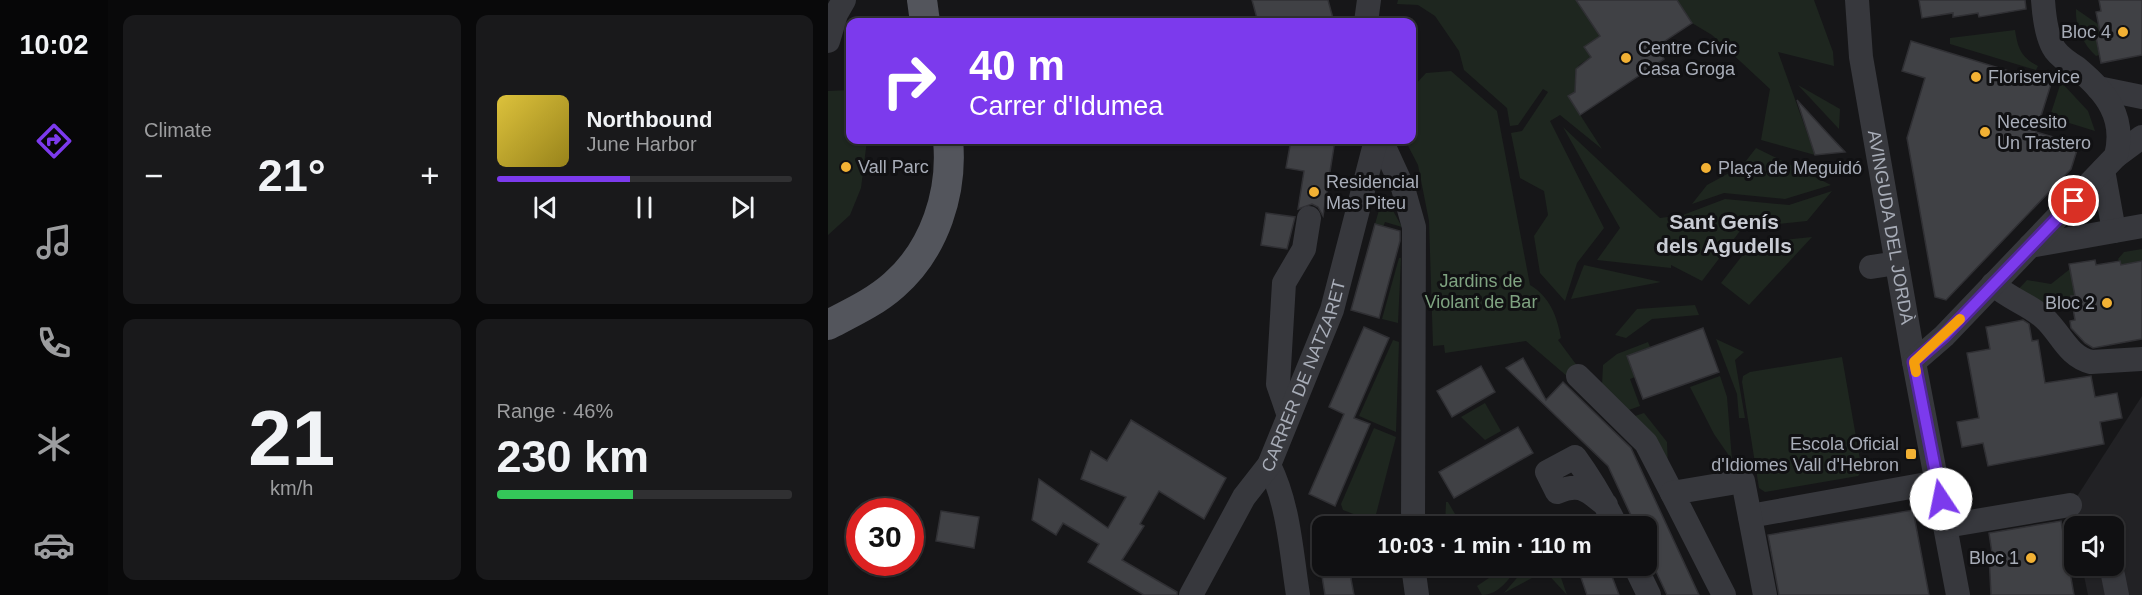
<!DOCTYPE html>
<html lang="en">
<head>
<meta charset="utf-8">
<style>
  :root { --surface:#101012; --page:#19191b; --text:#f1f3f6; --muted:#9c9d9f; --line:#303032; --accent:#7c3aed }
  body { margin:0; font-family:Arial,sans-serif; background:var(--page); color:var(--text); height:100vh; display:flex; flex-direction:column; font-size:22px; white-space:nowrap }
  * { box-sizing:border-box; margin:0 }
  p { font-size:20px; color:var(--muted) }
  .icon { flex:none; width:33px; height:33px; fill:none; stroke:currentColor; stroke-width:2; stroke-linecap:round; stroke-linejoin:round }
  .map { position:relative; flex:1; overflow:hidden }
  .sheet { display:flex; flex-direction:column; gap:15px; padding:15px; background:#09090a; width:720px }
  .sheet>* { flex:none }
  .top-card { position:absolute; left:18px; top:18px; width:570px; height:126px; border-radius:12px; box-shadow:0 2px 4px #0004,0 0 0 2px var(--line); background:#7c3aed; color:#fff; overflow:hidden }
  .fabs { position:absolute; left:1236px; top:516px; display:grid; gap:12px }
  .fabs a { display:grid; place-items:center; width:60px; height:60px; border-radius:12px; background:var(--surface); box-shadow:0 2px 4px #0004,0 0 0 2px var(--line); font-size:30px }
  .speed { position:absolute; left:18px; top:498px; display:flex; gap:12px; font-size:30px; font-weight:700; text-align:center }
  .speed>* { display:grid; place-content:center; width:78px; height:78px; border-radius:50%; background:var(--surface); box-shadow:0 2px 4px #0004,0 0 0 2px var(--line); line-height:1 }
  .speed .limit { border:9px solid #d22; background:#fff; color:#111 }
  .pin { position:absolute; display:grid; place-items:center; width:51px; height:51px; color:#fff; margin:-26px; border:3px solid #fff; border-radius:50%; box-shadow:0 2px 6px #0007 }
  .me { position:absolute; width:66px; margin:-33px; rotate:349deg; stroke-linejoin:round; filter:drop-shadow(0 0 4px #0008) }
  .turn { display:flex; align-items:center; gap:21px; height:126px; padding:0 24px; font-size:27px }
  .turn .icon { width:78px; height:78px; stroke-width:2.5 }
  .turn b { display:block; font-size:42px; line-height:51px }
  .big { font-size:45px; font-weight:700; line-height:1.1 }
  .sheet .tile { flex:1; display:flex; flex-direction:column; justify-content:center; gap:9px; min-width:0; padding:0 21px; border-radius:12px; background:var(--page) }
  .sheet .dial { align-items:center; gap:0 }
  .dial b { font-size:78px; line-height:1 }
  .song { display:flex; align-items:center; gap:18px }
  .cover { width:72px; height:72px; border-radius:9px; background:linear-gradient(135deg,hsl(50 70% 55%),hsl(50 70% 35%)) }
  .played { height:6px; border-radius:3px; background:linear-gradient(90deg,var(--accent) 45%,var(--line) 45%) }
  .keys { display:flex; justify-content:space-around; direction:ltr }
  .heat { display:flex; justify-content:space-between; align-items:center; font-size:33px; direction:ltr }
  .charge { height:9px; border-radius:4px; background:linear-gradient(90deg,#34c759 46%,var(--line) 0) }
  .sheet .tiles { flex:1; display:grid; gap:15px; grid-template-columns:repeat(2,1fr) }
  .trip { position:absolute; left:484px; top:516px; width:345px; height:60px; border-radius:12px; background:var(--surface); box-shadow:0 2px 4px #0004,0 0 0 2px var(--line); font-weight:700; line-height:60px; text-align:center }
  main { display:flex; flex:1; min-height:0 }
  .tab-bar { display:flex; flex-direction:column; width:108px; justify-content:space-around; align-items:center; background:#060607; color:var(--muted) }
  .tab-bar .icon { width:42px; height:42px }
  .tab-bar .selected { color:var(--accent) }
  .tab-bar b { font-size:27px; color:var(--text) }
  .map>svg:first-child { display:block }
  .built { fill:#222225 }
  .green { fill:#1e261f }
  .building { fill:#404145; stroke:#303034; stroke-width:1.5 }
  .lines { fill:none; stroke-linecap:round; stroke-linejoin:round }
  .minor { stroke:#37383d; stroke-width:24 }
  .major { stroke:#53555c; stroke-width:30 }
  .route-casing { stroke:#51269a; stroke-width:15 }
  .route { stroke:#7c3aed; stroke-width:10 }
  .slow { stroke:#f59e0b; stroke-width:10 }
  .poi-dot { fill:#f2b134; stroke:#111113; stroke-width:2 }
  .labels { text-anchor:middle; stroke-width:6; stroke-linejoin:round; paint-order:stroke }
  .poi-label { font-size:18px; fill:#a8adb8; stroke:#111113; text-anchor:start }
  .street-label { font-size:18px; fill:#a8adb8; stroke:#111113 }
  .park-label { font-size:18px; fill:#7fa381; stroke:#111113 }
  .quarter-label { font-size:21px; font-weight:bold; fill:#c9ccd4; stroke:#111113 }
</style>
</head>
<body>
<main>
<nav class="tab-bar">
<b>10:02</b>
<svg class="icon selected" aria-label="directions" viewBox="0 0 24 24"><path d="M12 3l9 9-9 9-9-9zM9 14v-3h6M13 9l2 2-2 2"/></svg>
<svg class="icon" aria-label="music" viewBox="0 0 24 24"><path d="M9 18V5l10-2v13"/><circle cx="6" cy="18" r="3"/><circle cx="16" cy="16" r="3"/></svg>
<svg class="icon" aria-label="phone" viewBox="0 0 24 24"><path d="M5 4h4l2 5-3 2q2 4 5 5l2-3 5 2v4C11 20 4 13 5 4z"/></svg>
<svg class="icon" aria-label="climate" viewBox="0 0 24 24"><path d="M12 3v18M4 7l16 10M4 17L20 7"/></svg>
<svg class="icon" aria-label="car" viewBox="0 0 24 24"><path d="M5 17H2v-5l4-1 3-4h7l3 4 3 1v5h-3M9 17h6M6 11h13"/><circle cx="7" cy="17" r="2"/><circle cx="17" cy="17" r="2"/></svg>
</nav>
<section class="sheet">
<div class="tiles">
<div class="tile"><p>Climate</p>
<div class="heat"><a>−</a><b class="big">21°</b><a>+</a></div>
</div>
<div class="tile">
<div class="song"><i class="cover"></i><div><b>Northbound</b><p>June Harbor</p></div></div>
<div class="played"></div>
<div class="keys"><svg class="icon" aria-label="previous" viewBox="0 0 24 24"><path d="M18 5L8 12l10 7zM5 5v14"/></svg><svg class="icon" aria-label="pause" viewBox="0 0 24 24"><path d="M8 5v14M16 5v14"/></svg><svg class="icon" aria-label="next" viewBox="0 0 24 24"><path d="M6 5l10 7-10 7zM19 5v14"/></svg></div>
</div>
<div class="tile dial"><b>21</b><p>km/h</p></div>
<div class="tile"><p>Range · 46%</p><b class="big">230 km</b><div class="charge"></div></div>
</div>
</section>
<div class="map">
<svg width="1314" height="595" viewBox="0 0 1314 595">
  <rect width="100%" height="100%" fill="#161618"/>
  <path class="built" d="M1314 396V595H1260L1255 571 1269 569 1272 566H1286V526H1249L1243 499 1248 498Z"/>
  <g class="green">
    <path d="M570 0H748L772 36 757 47 763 57 751 65 747 74 753 88 740 96 774 149 732 115 722 121 776 228 749 263 737 301 712 273 706 236 720 215 716 191 692 178 683 133 694 131 720 92 715 89 690 125 682 126 679 108 636 70 631 51 607 16 590 5 569 4Z"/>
    <path d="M849 0H986L1005 52 1006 66 950 52 987 155 933 140 942 89 884 35 864 23Z"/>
    <path d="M1248 9 1274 27 1276 36 1268 37 1271 55 1268 56C1255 44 1247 27 1248 9Z"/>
    <path d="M1187 30C1190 49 1193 57 1210 66L1208 70 1122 44V38Z"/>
    <path d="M623 71 669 111 702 285C722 297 729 316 733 338L730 340 750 367 740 377 698 341 617 353 616 345 605 346 601 221 590 165 577 140H584V88L598 73Z"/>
    <path d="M1233 82 1260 111 1267 131 1225 118 1223 113Z"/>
    <path d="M970 85 1012 109 1011 129Z"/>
    <path d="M22 90V140H39L33 188 22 215 0 235V91Z"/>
    <path d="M735 127 832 218 855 215 897 199 961 205 1004 191 979 221 911 228 912 231 874 281 843 265V268L769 260 792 228Z"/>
    <path d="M928 148 1003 185 957 199 896 193 864 204 879 185 914 166Z"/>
    <path d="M555 196H557L574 227 557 222 555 227 547 224Z"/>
    <path d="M984 237 921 305 893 283 924 243Z"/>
    <path d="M1314 249V261L1293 265 1290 259 1296 252Z"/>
    <path d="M571 258H573L570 323 554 319Z"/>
    <path d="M756 265 833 282 743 299Z"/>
    <path d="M1242 269 1247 296 1243 297 1245 309 1221 310 1186 294 1199 280 1223 284Z"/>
    <path d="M867 305 871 315 824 319 798 338 787 335 809 309Z"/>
    <path d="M888 339 916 352 907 360 917 418H911L909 394Z"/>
    <path d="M565 340 571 342 568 432 531 416Z"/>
    <path d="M820 342 822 347 799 356 807 377 802 379 812 406 798 411 774 385 775 365 789 354Z"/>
    <path d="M1014 357 1034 471 1030 476 937 492 931 488 914 382 915 376 922 372Z"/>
    <path d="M892 376 899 397 904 460 886 434 862 387Z"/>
    <path d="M657 403 673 431 657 440 633 417Z"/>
    <path d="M816 413 839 442 840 468 804 417Z"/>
    <path d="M546 428 568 437 546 522 515 510 513 504Z"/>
    <path d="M618 502H620L634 526H617Z"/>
    <path d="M679 566H690C682 578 671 595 654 595L649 586Z"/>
    <path d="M699 566H729L739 595 717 571 676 593Z"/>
  </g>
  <g class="building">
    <path d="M424 0H500L506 22H430Z"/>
    <path d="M748 0H849L864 23 828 47 836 59 752 115 740 96 747 92 748 69 763 57 756 47 772 36Z"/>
    <path d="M1091 0H1197L1198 9 1151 17 1150 13 1125 17V13L1094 18Z"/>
    <path d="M1271 0H1314V55L1273 63 1268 37 1273 36 1268 12 1273 11Z"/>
    <path d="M1083 41 1223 84 1208 132 1232 139 1230 144 1249 150 1243 169 1118 300 1107 297 1079 138 1097 78 1074 71Z"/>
    <path d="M969 100 1002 136 1017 152 987 155Z"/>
    <path d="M463 140H507L495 216 490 207 484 204 470 209 476 171 458 168Z"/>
    <path d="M438 213 467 217 459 249 433 245Z"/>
    <path d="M547 224 572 231V241L551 318 523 310Z"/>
    <path d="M1267 260 1268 265 1292 261 1293 265 1314 261V339L1265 348 1257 343 1243 328 1242 321 1247 320 1243 296H1247L1241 264Z"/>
    <path d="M1195 320 1201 324 1204 341 1210 340 1217 383 1263 376 1267 397 1289 393 1294 418 1272 422 1276 444 1160 466 1155 443 1134 447 1129 422 1151 418 1139 353 1162 349 1158 327Z"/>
    <path d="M536 327 561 338 526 418 542 424 507 506 481 494 516 414 501 407Z"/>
    <path d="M875 328 891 372 815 399 799 356Z"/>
    <path d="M695 358 718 400 735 382 803 448 871 595H839L819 552V526H808L780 466 678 368Z"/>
    <path d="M653 366 667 392 624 417 609 391Z"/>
    <path d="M303 420 398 478 376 519 331 491 312 524 316 526 294 560 349 592V595H316L260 562 271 544 235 523 228 535 204 520 211 479 280 528 298 497 253 479 263 451 279 461Z"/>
    <path d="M690 427 705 453 626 498 611 472Z"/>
    <path d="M1085 510 1101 595H951L940 535Z"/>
    <path d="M113 511 151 517 146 548 108 541Z"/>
    <path d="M1233 521 1246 595H1163L1161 554 1164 553 1161 533Z"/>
    <path d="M498 566H528L523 579 526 595H497L494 576Z"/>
    <path d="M749 566H780L791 595H759Z"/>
  </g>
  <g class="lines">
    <g class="minor">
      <path id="s1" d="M1029 0 1033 57 1086 362 1130 595"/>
      <path d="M538 22 541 0"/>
      <path d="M0 41 8 14 16 0"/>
      <path d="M1270 88 1314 97"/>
      <path d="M553 140 575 188 586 227 585 526"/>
      <path d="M1288 156 1314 137"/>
      <path d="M1275 170 1286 231"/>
      <path d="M1202 246 1314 226"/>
      <path d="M1043 267 1069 263"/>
      <path d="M1165 284C1181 299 1201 304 1216 318 1233 333 1239 356 1263 362L1314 359"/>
      <path d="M1086 362 1116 336 1288 156C1298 117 1278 92 1249 68 1241 63 1233 58 1227 50 1218 37 1216 15 1215 0"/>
      <path d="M750 376 818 443 844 493"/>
      <path d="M460 413 450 384 456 283 476 249 481 218"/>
      <path d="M441 465C461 505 463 551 470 595"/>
      <path d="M778 505C759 491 754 482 729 492L719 472 747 457C763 479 776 501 788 526"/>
      <path d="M922 516 1110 482"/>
      <path d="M1118 526 1242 505"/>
      <path d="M585 566 589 595"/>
      <path d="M807 566 821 595"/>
      <path d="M1285 575 1289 595"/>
      <path id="s2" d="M363 595 416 497 441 465 504 310 548 140"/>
      <path d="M896 595 844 493 915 481 937 595"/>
    </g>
    <g class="major">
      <path d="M94 0 97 22"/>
      <path d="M0 325C23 313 47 302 66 285 107 249 125 192 120 140"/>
    </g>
  </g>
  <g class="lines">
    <defs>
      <path id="route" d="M1113 499 1086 362 1116 336 1246 201"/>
    </defs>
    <use href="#route" class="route-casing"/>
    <use href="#route" class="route"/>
    <path class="slow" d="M1088 372 1086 362 1132 319"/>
  </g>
  <g class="poi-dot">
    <circle cx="1295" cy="32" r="6"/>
    <circle cx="798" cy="58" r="6"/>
    <circle cx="1148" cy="77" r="6"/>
    <circle cx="1157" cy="132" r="6"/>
    <circle cx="18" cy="167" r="6"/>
    <circle cx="878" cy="168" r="6"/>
    <circle cx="486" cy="192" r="6"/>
    <circle cx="1279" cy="303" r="6"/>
    <rect x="1077" y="448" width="12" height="12" rx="3"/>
    <circle cx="1203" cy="558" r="6"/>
  </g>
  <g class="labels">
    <g class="poi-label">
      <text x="1283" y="38" text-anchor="end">Bloc 4</text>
      <text x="810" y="54">Centre Cívic<tspan x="810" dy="21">Casa Groga</tspan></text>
      <text x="1160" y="83">Floriservice</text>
      <text x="1169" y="128">Necesito<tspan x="1169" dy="21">Un Trastero</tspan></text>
      <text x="30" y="173">Vall Parc</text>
      <text x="890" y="174">Plaça de Meguidó</text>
      <text x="498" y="188">Residencial<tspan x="498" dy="21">Mas Piteu</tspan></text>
      <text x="1267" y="309" text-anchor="end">Bloc 2</text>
      <text x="1071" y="450" text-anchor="end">Escola Oficial<tspan x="1071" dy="21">d'Idiomes Vall d'Hebron</tspan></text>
      <text x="1191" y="564" text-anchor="end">Bloc 1</text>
    </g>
    <g class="street-label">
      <text dy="6" stroke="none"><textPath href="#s1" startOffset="230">AVINGUDA DEL JORDÀ</textPath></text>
      <text dy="6" stroke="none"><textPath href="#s2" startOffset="248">CARRER DE NATZARET</textPath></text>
    </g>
    <g class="park-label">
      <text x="653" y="287">Jardins de<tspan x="653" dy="21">Violant de Bar</tspan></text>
    </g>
    <g class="quarter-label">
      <text x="896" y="229">Sant Genís<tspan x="896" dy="24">dels Agudells</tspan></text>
    </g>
  </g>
</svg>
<div class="fabs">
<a><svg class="icon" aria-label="sound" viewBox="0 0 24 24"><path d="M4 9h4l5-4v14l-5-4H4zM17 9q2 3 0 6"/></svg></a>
</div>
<div class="speed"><div class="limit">30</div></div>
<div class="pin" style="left:1246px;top:201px;background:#d93025"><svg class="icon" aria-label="arrive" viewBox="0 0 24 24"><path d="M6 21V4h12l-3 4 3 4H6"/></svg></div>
<svg class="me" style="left:1113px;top:499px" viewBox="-20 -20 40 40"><circle r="19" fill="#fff"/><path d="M0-13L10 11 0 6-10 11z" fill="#7c3aed"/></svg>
<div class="trip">10:03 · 1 min · 110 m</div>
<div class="top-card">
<div class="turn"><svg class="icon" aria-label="right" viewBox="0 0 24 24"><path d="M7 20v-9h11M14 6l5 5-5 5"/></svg><div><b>40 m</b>Carrer d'Idumea</div></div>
</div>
</div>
</main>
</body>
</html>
